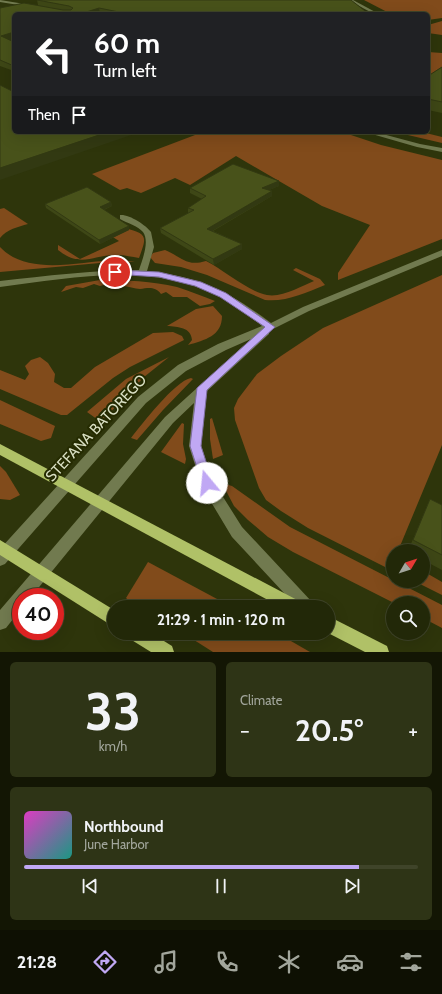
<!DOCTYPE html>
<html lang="en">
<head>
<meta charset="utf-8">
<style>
  :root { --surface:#222808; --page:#2e3416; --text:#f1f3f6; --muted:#a2a69c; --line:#3f4429; --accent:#c0a8f4 }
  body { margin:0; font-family:Cabin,sans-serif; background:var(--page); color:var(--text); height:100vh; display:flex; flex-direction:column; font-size:15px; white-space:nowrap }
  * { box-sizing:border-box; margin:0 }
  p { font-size:13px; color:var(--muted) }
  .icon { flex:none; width:22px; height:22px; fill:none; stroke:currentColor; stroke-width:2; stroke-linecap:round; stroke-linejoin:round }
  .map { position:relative; height:652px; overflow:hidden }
  .side { display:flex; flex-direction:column; gap:10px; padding:10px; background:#131604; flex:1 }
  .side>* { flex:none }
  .top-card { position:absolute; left:12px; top:12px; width:418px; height:122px; border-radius:6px; box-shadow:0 4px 16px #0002,0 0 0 1px var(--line); background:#202124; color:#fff; overflow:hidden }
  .needle { width:26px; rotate:51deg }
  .buttons { position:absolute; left:386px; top:544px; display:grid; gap:8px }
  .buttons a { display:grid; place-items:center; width:44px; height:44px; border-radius:50%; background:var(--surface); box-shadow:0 4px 16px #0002,0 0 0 1px var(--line); font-size:20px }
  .speed { position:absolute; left:12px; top:588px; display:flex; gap:8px; font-size:20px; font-weight:700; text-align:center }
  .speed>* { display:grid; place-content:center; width:52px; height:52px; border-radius:50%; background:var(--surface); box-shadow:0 4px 16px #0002,0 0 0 1px var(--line); line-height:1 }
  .speed .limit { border:6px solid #d22; background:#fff; color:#111 }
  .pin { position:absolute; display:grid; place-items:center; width:34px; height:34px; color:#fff; margin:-17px; border:2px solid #fff; border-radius:50%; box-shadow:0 1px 4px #0007 }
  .me { position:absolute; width:44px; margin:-22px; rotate:343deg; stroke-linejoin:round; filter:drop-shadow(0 0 3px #0008) }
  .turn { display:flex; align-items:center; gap:14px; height:84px; padding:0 16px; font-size:18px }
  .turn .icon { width:52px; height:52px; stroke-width:2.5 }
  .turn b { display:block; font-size:28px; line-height:34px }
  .then { display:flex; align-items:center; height:38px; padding:0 16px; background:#0003; gap:8px; font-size:15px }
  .big { font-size:30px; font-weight:800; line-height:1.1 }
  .side .widget { flex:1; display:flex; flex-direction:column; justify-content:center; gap:6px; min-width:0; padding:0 14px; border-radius:6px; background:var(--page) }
  .side .dial { align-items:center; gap:0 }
  .dial b { font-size:52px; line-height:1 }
  .song { display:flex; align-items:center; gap:12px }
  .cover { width:48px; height:48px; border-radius:6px; background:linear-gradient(135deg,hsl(310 70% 55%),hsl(170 70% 35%)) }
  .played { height:4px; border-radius:2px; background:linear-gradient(90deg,var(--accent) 85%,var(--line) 85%) }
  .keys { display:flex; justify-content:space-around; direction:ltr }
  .heat { display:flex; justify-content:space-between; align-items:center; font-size:22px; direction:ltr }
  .side .tiles { flex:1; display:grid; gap:10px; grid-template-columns:1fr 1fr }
  .widget:last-child { grid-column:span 2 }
  .trip { position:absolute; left:107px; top:600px; width:228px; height:40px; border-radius:20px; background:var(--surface); box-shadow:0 4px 16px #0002,0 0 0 1px var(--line); font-weight:800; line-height:40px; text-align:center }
  .menu { display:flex; height:64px; justify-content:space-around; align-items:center; background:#0e1003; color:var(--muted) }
  .menu .icon { width:28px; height:28px }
  .menu .on { color:var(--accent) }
  .menu b { font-size:18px; color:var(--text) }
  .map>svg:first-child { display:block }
  .green { fill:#814b1b }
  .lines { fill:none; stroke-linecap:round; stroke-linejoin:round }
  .minor { fill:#717a4f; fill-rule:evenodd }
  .major { fill:#b0c167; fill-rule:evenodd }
  .wall { fill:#3e4716 }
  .shaded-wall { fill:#323912 }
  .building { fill:#48521a; stroke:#323912 }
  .route { fill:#c0a8f4; stroke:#7d6d9f }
  .labels { text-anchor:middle; stroke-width:4; stroke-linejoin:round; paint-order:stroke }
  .street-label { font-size:15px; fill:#d9dfc3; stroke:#252b01 }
</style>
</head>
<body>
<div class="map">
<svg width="442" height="652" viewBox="0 0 442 652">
  <rect width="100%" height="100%" fill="#2e350b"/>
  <g class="green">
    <path d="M364 0H442V18L428 20V14H391Z"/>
    <path d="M442 21V35L428 33V25Z"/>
    <path d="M428 52 442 53V69L432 74 428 86Z"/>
    <path d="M203 132H342L381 145 442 160V239L338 280V273L370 225 322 206 236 156 190 185 175 178 141 193 127 188 120 190 92 174Z"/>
    <path d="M395 132H422L442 137V143Z"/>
    <path d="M4 208 28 224C18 227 7 229 0 238V209Z"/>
    <path d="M124 228C148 234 147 236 139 258 132 257 125 255 118 255 93 254 82 269 58 250V245L80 259 119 241 108 234Z"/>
    <path d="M0 247C27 276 78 262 113 260 120 260 128 261 135 262H111L0 272Z"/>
    <path d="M165 250C182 257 186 267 206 261 224 270 249 292 267 295 282 298 301 286 314 281L293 270 296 268 320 279 325 285C305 293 287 302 265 300L207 275 181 267 155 263 150 257 153 253Z"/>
    <path d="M442 275V445L398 551H393V571L308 528 281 511 266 500 259 488 235 420 234 408 238 399 257 374 281 356 323 328Z"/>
    <path d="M100 280C126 280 152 281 177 287 190 291 202 296 215 301L210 304 200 306 187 297H173L166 292 161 294C155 286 148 288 140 289 133 289 122 283 115 288L108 284 100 286 94 284 83 288 76 287 61 292 66 286Z"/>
    <path d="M213 306 222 316C222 336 205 340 188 345L192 340C191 327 178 327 167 326L196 309Z"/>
    <path d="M173 332 182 336 184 340 130 367 113 378 67 415H61L0 389V370L25 380 29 374 25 366 31 360 40 357 48 363 55 374 54 382 64 388H71L95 367 153 333Z"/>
    <path d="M169 357 144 377 101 422 87 412 126 379Z"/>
    <path d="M191 378 193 379 163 410 137 440 131 438C142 424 175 381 191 378Z"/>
    <path d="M0 400 55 426 51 438 41 441 0 424Z"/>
    <path d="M212 418 223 455 213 459 210 439V419Z"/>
    <path d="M182 423 184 424 183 444 186 459 185 464 161 452Z"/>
    <path d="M0 466 6 472 20 495 10 500 0 499Z"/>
    <path d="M225 484 232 486 290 527 442 605V628L423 618V603H394L293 552 268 537 248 520 234 506 223 485Z"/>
    <path d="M148 562 232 607H137L126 598Z"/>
    <path d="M423 571 442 582V595L414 581H423Z"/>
    <path d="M183 633H277L310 652H213Z"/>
  </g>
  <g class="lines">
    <g class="minor">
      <path d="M0 0 31 5 33 6 31 7 0 2Z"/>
      <path d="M348 0H353L379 14H374Z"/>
      <path d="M365 132H375L420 144 442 148V152L417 147Z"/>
      <path d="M120 215C129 214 146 225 151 232L154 247 147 271C201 277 228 291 271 323L303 307 442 250V256L309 311 269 331V334L207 391 201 446 213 481 242 527 312 602 315 607H297L232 537 202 487 189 446 194 403 173 423 31 597H21V609L6 628 0 630V610L165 417 251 339 226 350 186 371 146 403 5 564 0 566V549L138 397 178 365 218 344 262 326C249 316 235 305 220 297 152 261 72 278 0 287V281C46 276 92 270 139 270 142 260 150 242 143 232 138 226 127 223 120 219Z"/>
    </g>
    <g class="major">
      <path d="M0 444 301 602 304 607H281L0 455Z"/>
      <path d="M0 540 114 610V627L0 555Z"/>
      <path d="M328 616 387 646 389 652H365L328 633Z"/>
      <path d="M128 633H151L172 646 174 652H151L130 639Z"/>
    </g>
  </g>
  <g class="wall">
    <path d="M37 0 369 14H100L10 40 14 42V71L0 66V8L38 5Z"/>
    <path d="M442 67V113L428 110V76Z"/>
    <path d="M279 181V186L269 190 272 191V196L213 231 242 244V249L214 265 161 233 160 228 188 213V208L202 199 190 193V188Z"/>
    <path d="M111 202 112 206 104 210 129 226V230L100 244 46 208 45 204Z"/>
    <path d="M430 499 442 505V570L423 560V551H408Z"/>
  </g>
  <g class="shaded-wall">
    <path d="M99 8 100 14H80Z"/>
    <path d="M14 32V39L3 42 1 36Z"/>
    <path d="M108 132H140L0 180V168Z"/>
    <path d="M279 181V186L262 193V188Z"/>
    <path d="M272 191V196L207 234V229Z"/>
    <path d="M111 202 112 206 100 211V207Z"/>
    <path d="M129 226V230L100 244 99 240Z"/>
    <path d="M242 244V249L214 265 213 259Z"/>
  </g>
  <g class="building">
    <path d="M37 0H351L369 14H145L141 13 134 14H129L99 8 80 14H14V32L1 36 14 42V66L0 60V8L24 3 63 10H71L73 8 69 6Z"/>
    <path d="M442 67V102L428 99V76Z"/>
    <path d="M0 85 14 92V132H108L0 168Z"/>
    <path d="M233 164 279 181 262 188 272 191 207 229 242 244 213 259 160 228 194 210 188 208 206 196 190 188Z"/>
    <path d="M87 187 111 202 100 207 129 226 99 240 45 204Z"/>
    <path d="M430 499 442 505V555L413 540Z"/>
  </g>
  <path class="route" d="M115 270 159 272 201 282 226 293 275 327 207 390 201 446 213 483 211 486 207 488 203 486 190 446 197 388 265 327 220 297 195 286 159 277 113 274V271Z"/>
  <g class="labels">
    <g class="street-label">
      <text transform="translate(96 428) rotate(-47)" y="5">STEFANA BATOREGO</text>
    </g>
  </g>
</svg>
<div class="buttons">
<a><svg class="needle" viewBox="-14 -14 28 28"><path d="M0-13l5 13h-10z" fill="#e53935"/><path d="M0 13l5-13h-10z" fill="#a2a69c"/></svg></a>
<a><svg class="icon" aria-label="search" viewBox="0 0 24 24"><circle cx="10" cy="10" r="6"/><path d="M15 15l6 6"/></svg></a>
</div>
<div class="speed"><div class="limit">40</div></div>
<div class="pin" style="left:115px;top:272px;background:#d93025"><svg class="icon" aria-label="arrive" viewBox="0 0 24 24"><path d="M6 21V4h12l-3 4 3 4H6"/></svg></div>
<svg class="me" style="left:207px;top:483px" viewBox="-20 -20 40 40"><circle r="19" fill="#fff"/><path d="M0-13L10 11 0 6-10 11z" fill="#c0a8f4"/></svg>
<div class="trip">21:29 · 1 min · 120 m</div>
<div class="top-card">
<div class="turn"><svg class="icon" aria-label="left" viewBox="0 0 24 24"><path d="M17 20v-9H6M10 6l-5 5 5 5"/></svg><div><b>60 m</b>Turn left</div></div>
<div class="then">Then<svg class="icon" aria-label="arrive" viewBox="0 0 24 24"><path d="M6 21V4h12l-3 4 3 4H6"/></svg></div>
</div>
</div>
<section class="side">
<div class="tiles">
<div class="widget dial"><b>33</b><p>km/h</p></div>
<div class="widget"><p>Climate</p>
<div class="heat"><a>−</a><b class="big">20.5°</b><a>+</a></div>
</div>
<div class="widget">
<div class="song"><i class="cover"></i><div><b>Northbound</b><p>June Harbor</p></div></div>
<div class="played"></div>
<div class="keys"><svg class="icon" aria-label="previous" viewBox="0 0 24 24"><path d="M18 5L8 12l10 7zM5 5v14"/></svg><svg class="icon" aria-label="pause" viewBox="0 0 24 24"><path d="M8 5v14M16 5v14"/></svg><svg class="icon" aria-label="next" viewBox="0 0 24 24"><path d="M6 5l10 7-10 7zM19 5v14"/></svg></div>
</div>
</div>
</section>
<nav class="menu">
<b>21:28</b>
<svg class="icon on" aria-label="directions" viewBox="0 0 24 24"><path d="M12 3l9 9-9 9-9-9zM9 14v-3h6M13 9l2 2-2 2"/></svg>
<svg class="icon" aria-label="music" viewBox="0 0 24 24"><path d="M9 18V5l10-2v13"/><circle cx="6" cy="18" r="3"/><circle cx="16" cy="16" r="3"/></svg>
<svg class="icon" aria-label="phone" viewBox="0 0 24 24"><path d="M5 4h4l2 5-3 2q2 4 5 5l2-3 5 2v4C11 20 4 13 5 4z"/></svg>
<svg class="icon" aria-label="climate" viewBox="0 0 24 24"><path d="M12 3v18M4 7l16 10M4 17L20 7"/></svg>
<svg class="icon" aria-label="car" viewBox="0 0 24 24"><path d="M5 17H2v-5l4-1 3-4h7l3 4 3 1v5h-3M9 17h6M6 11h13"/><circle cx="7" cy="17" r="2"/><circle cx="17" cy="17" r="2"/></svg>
<svg class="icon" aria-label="filters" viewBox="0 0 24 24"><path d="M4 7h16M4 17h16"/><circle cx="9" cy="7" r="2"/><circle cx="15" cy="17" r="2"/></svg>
</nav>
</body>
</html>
